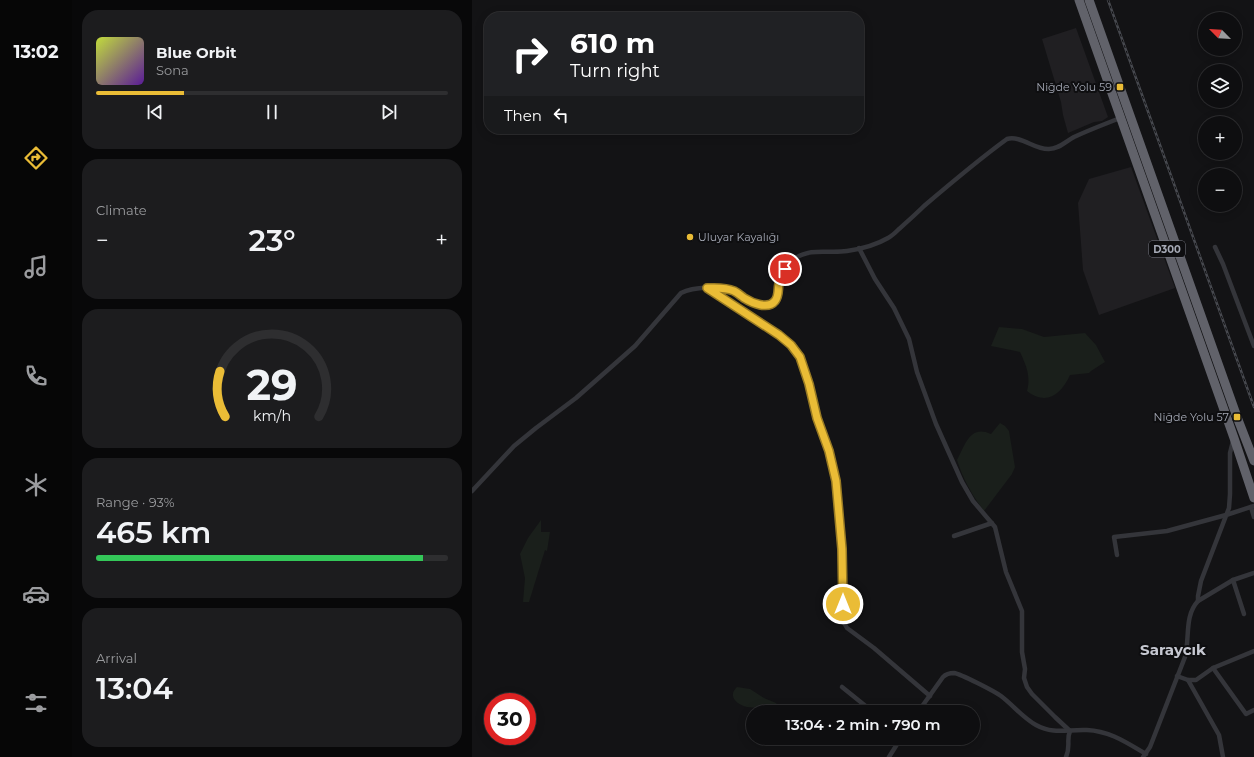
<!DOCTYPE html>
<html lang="en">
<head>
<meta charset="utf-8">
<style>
  :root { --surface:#0e0e10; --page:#1c1c1e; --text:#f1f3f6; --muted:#9b9c9f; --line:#2e2e30; --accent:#eabc36 }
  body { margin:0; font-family:Montserrat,sans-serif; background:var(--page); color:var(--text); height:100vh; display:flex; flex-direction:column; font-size:15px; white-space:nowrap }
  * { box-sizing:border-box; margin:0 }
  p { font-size:13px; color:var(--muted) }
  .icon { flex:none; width:22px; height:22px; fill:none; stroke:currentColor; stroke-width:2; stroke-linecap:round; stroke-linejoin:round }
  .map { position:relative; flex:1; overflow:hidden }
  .details { display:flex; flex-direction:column; gap:10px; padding:10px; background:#080809; width:400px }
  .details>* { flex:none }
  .top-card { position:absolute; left:12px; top:12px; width:380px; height:122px; border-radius:16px; box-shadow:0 2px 10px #0003,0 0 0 1px var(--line); background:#202124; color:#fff; overflow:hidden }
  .needle { width:26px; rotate:294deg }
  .buttons { position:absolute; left:726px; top:12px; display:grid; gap:8px }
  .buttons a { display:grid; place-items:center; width:44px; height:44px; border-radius:50%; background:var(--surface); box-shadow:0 2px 10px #0003,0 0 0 1px var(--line); font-size:20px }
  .speed { position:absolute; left:12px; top:693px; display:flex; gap:8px; font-size:20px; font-weight:700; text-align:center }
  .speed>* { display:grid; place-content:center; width:52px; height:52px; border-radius:50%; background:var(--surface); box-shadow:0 2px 10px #0003,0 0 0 1px var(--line); line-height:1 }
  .speed .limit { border:6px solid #d22; background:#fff; color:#111 }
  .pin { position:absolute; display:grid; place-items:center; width:34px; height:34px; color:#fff; margin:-17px; border:2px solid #fff; border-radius:50%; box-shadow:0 1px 4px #0007 }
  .me { position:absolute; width:44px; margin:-22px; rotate:0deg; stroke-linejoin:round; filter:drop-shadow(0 0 3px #0008) }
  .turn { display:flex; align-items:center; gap:14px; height:84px; padding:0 20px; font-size:18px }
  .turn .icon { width:52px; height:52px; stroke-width:2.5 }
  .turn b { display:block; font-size:28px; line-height:34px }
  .then { display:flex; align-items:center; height:38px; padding:0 20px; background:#0003; gap:8px; font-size:15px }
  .big { font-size:30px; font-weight:600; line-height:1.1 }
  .details .card { flex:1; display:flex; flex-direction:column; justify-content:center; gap:6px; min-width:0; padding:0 14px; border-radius:16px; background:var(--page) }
  .details .dial { align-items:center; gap:0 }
  .dial svg { height:104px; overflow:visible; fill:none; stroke:var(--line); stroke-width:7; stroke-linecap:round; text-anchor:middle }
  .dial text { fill:var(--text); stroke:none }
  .song { display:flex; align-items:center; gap:12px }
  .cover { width:48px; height:48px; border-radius:6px; background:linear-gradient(135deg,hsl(70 70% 55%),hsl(270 70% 35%)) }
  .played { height:4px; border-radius:2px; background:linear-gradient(90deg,var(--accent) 25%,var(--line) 25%) }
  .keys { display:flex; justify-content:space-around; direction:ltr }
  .heat { display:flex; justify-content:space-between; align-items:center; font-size:22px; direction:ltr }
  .charge { height:6px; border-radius:3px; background:linear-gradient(90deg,#34c759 93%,var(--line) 0) }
  .trip { position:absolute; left:274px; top:705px; width:234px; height:40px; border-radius:20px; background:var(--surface); box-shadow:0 2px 10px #0003,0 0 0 1px var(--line); font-weight:600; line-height:40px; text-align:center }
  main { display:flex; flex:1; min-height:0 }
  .dock { display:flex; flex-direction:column; width:72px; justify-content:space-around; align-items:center; background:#060606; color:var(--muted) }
  .dock .icon { width:28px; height:28px }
  .dock .selected { color:var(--accent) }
  .dock b { font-size:18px; color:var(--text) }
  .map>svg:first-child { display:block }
  .built { fill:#201f22 }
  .green { fill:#1a1f1b }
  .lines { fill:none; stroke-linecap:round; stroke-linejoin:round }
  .street { stroke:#34353a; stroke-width:4.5 }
  .highway { stroke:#61626a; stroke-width:9 }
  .rail-casing { stroke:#47494f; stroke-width:2.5 }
  .rail { stroke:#0e0e10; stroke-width:1; stroke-dasharray:3; stroke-linecap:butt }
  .route-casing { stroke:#987a23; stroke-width:10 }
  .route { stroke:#eabc36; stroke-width:7 }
  .poi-dot { fill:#eabc36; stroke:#0e0e10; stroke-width:1.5 }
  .labels { text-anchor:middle; stroke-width:4; stroke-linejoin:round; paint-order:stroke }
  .shield { fill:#0e0e10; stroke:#787a84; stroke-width:1 }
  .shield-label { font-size:10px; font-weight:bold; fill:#a5a9b5 }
  .poi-label { font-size:11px; fill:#a5a9b5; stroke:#0e0e10; text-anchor:end }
  .district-label { font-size:15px; font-weight:bold; fill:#c6c8d1; stroke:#0e0e10 }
</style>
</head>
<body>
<main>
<nav class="dock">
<b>13:02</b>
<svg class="icon selected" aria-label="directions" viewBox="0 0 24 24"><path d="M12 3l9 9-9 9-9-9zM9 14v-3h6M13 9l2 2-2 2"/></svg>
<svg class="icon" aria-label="music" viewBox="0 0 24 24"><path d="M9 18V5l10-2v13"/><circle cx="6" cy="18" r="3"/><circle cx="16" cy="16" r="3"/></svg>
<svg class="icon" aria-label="phone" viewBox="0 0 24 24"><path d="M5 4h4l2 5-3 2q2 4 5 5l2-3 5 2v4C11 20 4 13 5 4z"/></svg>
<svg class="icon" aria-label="climate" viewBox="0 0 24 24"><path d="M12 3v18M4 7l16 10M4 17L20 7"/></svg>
<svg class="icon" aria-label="car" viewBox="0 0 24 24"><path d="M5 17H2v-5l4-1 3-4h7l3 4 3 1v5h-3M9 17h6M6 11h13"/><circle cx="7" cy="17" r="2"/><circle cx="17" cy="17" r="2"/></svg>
<svg class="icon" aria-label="filters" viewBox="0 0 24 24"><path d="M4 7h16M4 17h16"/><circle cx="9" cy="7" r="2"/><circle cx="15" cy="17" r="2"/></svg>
</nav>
<section class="details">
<div class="card">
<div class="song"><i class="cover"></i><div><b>Blue Orbit</b><p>Sona</p></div></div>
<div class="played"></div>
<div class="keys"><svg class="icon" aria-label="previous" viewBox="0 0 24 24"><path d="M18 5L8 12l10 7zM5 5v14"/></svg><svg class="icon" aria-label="pause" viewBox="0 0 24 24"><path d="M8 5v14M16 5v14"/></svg><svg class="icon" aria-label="next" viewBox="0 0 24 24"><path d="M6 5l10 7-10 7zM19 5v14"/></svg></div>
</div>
<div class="card"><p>Climate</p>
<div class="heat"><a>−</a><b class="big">23°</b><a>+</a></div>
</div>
<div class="card dial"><svg viewBox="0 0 100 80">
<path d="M14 69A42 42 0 1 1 86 69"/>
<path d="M14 69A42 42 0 0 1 10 34" stroke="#eabc36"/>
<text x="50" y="56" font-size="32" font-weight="700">29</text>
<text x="50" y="72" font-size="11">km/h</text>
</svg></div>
<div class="card"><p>Range · 93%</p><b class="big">465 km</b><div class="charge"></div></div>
<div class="card"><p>Arrival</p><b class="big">13:04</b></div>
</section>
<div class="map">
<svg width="782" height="757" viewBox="0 0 782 757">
  <rect width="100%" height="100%" fill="#131315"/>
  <g class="built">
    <path d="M604 28 636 117 630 121 622 122 596 133 591 115 589 102 570 39Z"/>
    <path d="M659 167 703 288 627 315 611 270 606 203 617 179Z"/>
  </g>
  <g class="green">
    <path d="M527 327 550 329 572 337 613 333 624 345 633 362 619 371 617 373 598 375C589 395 574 406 555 391 559 376 554 365 548 352L519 346Z"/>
    <path d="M528 423 533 426 537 431 543 467 540 474 512 511C500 495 491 479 485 460 493 445 498 424 519 434Z"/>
    <path d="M69 520V532H78L75 551 73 550 57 602H51L53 578 48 554 56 538Z"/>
    <path d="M265 687 278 689 292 698 304 703 306 706V709L304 712C298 712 294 710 288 709 284 707 280 708 275 707 265 705 255 696 265 687Z"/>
  </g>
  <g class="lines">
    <g class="street">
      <path d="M743 247 751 264 782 346"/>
      <path d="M387 248 403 279 422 308 437 339 445 372 464 424 490 482 501 501 523 527 534 572 550 611V652L553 669 552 678 555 687 560 694 583 717 598 731C594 740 599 746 594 757"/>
      <path d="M235 289 307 335 319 345 328 357 337 384 345 418 357 451 364 481 370 549 371 621 375 628 402 648 458 696"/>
      <path d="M0 491 42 446 64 428 104 398 163 346 209 293C221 287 249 285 262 291 273 296 284 309 298 305 308 301 305 290 307 281 309 273 315 264 322 259 340 247 356 254 375 251 389 249 404 245 416 238 420 236 424 232 427 229 436 221 444 214 452 206 479 183 506 160 535 139 549 135 563 150 577 149 587 149 593 142 602 137 617 130 633 124 648 118"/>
      <path d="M779 507 782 517"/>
      <path d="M482 536 520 523"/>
      <path d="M645 555 642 537 695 531 754 515 782 506"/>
      <path d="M761 580 772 614"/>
      <path d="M726 601 761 580 782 573"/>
      <path d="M741 668 774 714 782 710"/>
      <path d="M705 676 716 680H724L741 668 782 651"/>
      <path d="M716 680 747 735 751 757"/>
      <path d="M370 687 401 712"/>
      <path d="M446 712 471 677C474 674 478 673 482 673 489 674 522 691 529 696 541 705 551 718 564 725 582 735 596 729 615 730 638 731 655 743 674 754"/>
      <path d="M417 757 429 738"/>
      <path d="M671 757 678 747 713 657C718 638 712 616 726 601V596L729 581 757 508 758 494V453L761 441"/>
    </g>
    <g class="highway">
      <path d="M607 0 762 438 782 498"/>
      <path d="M617 0 765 417 782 461"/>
    </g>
    <defs>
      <path id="rail" d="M636 0 782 407"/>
    </defs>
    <use href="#rail" class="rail-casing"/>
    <use href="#rail" class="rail"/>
  </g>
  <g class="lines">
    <defs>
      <path id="route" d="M313 269C311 272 309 276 308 280 305 287 308 295 303 301 296 310 280 303 272 298 269 296 266 293 262 291 253 287 245 288 235 288L307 335 319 345 328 357 337 384 345 418 357 451 364 481 370 549 371 604"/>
    </defs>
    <use href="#route" class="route-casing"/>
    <use href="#route" class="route"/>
  </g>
  <g class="poi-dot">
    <rect x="644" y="83" width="8" height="8" rx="2"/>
    <circle cx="218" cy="237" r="4"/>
    <rect x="761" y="413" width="8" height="8" rx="2"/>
  </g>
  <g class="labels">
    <rect class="shield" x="677" y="241" width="36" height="16" rx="3"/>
    <g class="shield-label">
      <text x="695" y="253">D300</text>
    </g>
    <g class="poi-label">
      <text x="640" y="91">Niğde Yolu 59</text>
      <text x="226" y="241" text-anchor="start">Uluyar Kayalığı</text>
      <text x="757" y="421">Niğde Yolu 57</text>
    </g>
    <g class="district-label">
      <text x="701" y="655">Saraycık</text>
    </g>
  </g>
</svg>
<div class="buttons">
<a><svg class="needle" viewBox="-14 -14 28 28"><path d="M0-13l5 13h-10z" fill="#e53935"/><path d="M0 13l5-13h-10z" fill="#9b9c9f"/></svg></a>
<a><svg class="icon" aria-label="layers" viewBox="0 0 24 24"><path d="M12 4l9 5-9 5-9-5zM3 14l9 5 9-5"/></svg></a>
<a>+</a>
<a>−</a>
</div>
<div class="speed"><div class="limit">30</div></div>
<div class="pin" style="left:313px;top:269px;background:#d93025"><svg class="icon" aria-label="arrive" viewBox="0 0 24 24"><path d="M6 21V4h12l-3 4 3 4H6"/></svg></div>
<svg class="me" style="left:371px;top:604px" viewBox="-20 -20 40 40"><circle r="17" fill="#eabc36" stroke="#fff" stroke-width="3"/><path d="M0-11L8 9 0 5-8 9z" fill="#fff"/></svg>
<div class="trip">13:04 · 2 min · 790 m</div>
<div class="top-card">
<div class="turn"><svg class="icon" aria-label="right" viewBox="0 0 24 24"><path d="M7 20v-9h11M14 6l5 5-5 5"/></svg><div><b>610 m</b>Turn right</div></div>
<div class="then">Then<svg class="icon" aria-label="left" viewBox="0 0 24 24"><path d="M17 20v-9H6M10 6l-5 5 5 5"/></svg></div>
</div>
</div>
</main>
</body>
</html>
